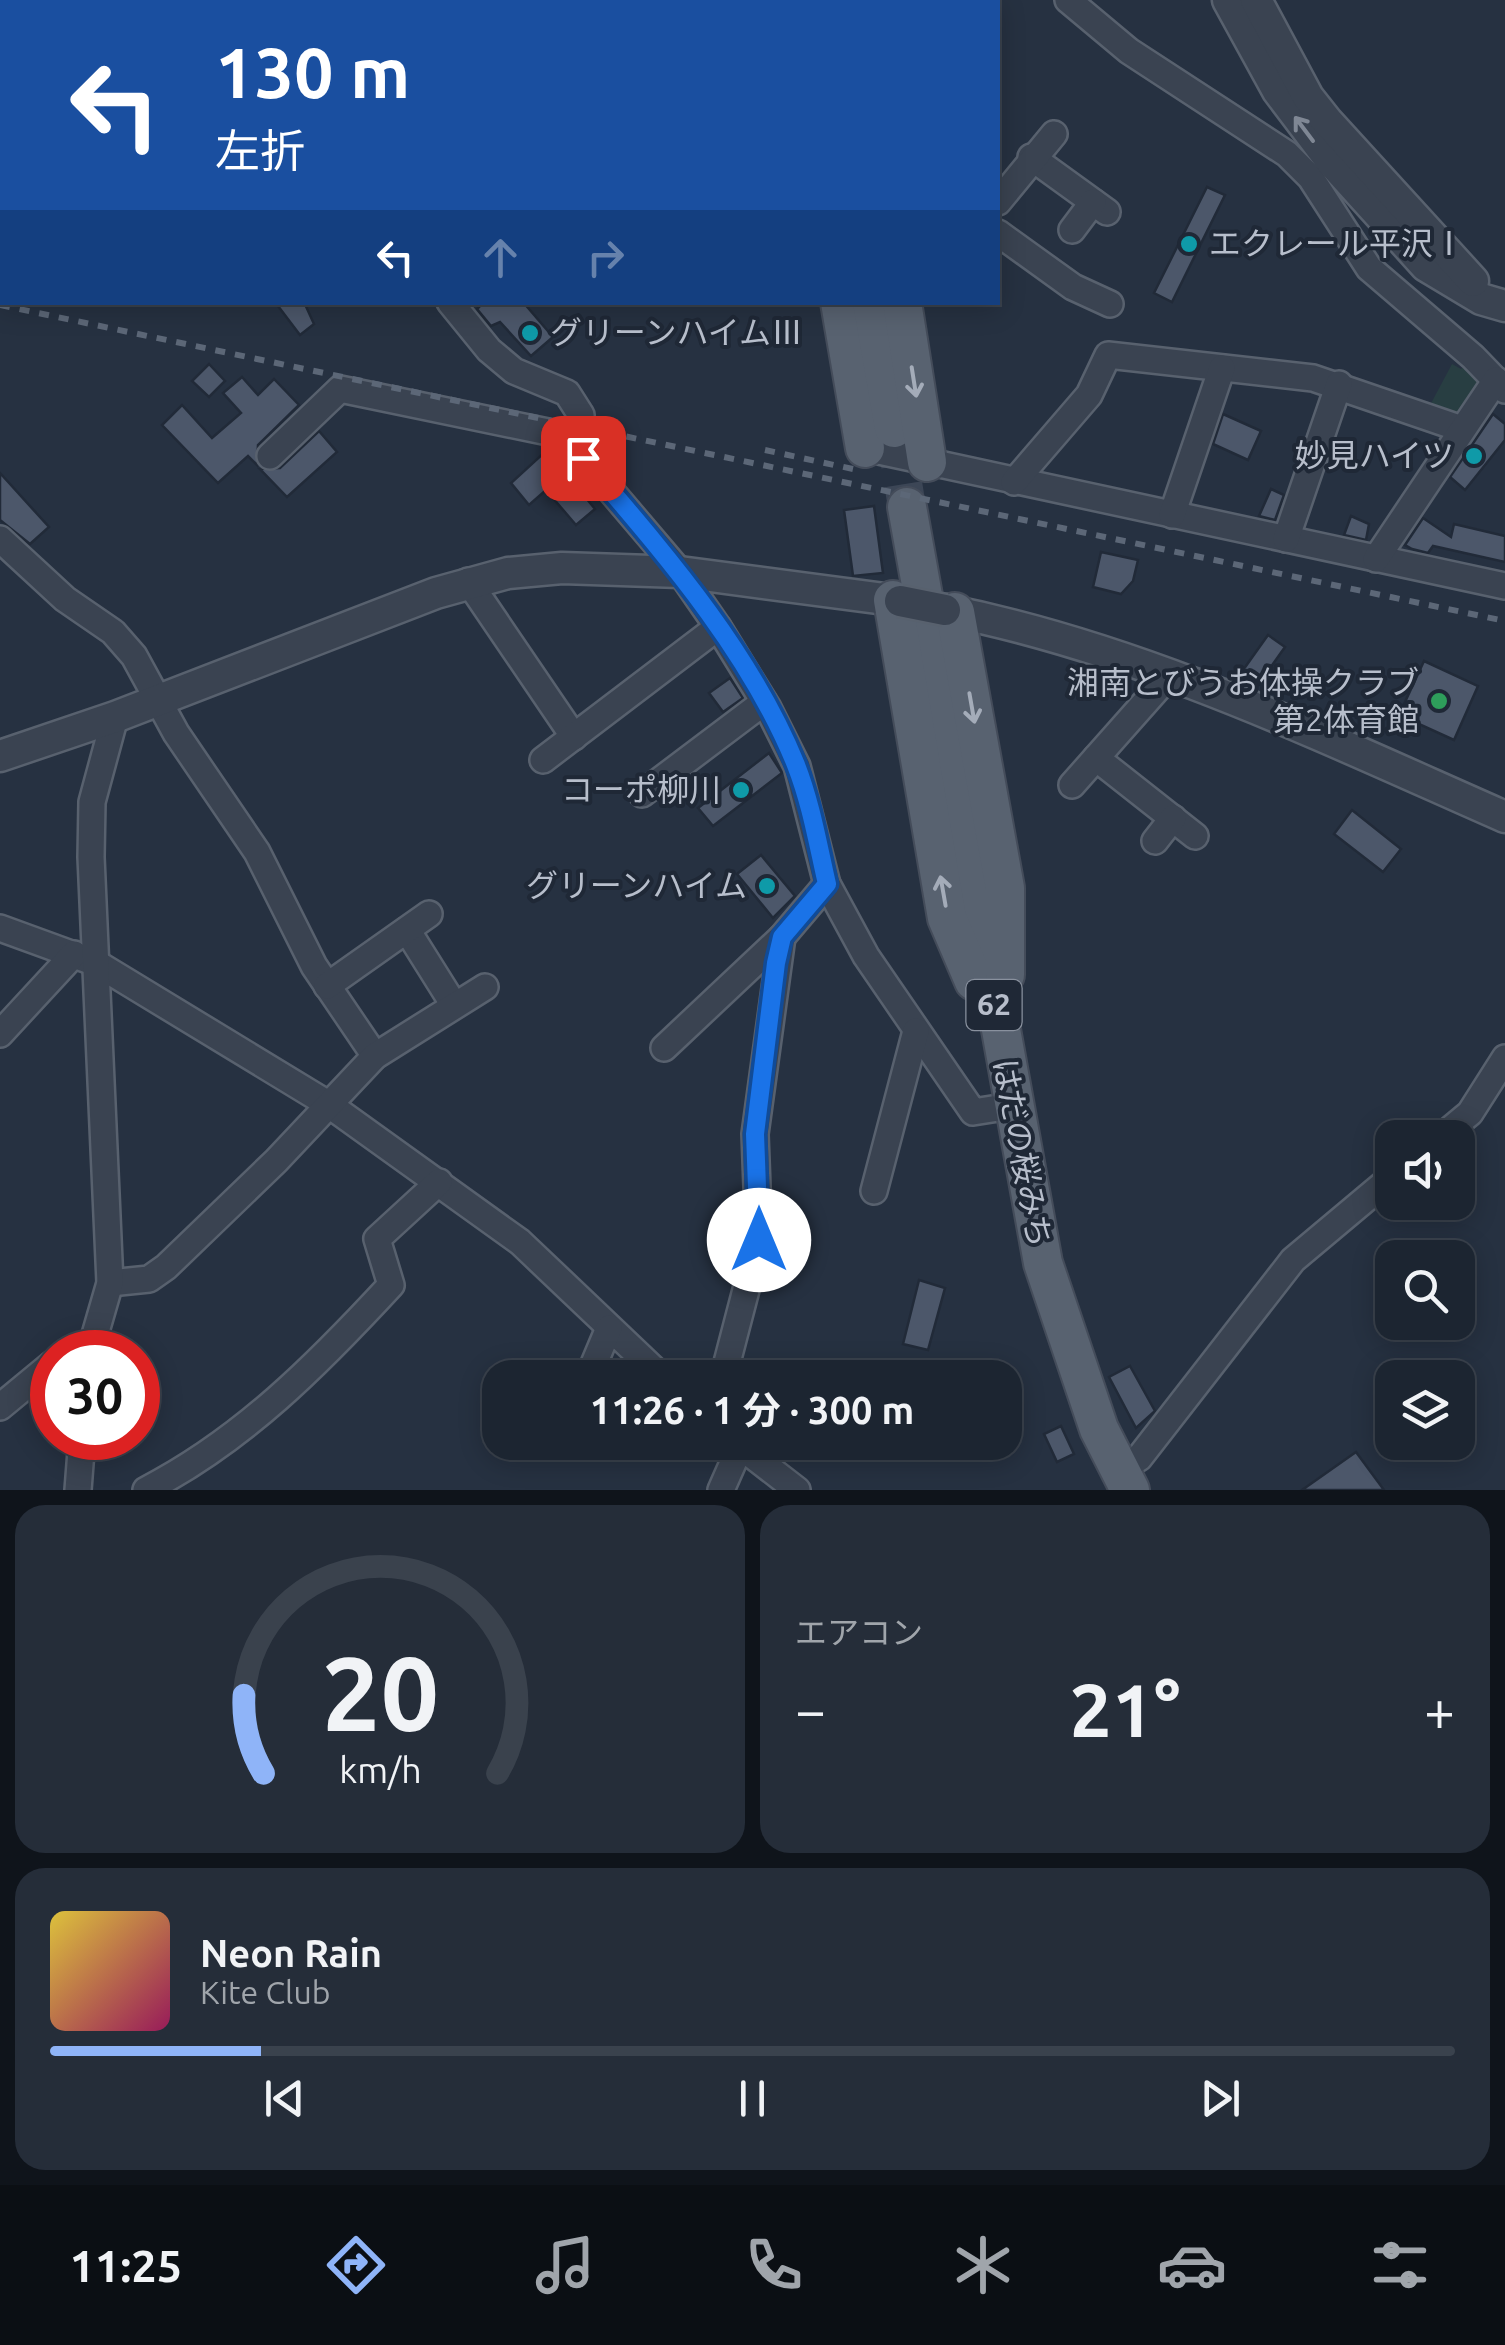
<!DOCTYPE html>
<html lang="ja">
<head>
<meta charset="utf-8">
<style>
  :root { --surface:#1c2531; --page:#252d39; --text:#f1f3f6; --muted:#a0a5ab; --line:#3a424d; --accent:#8fb4f8 }
  body { margin:0; font-family:Ubuntu,"Noto Sans JP",sans-serif; background:var(--page); color:var(--text); height:100vh; display:flex; flex-direction:column; font-size:38px; white-space:nowrap }
  * { box-sizing:border-box; margin:0 }
  p { font-size:32px; color:var(--muted) }
  .icon { flex:none; width:55px; height:55px; fill:none; stroke:currentColor; stroke-width:2; stroke-linecap:round; stroke-linejoin:round }
  .map { position:relative; height:1490px; overflow:hidden }
  .side { display:flex; flex-direction:column; gap:15px; padding:15px; background:#0f141b; flex:1 }
  .side>* { flex:none }
  .hud { position:absolute; left:0px; top:0px; width:1000px; height:305px; box-shadow:0 5px 25px #0003,0 0 0 2px var(--line); background:#1a4fa0; color:#fff; overflow:hidden }
  .fabs { position:absolute; left:1375px; top:1120px; display:grid; gap:20px }
  .fabs a { display:grid; place-items:center; width:100px; height:100px; border-radius:20px; background:var(--surface); box-shadow:0 5px 25px #0003,0 0 0 2px var(--line); font-size:50px }
  .speed { position:absolute; left:30px; top:1330px; display:flex; gap:20px; font-size:50px; font-weight:700; text-align:center }
  .speed>* { display:grid; place-content:center; width:130px; height:130px; border-radius:50%; background:var(--surface); box-shadow:0 5px 25px #0003,0 0 0 2px var(--line); line-height:1 }
  .speed .limit { border:15px solid #d22; background:#fff; color:#111 }
  .pin { position:absolute; display:grid; place-items:center; width:85px; height:85px; color:#fff; margin:-42px; border-radius:20px; box-shadow:0 5px 15px #0006 }
  .me { position:absolute; width:110px; margin:-55px; rotate:0deg; stroke-linejoin:round; filter:drop-shadow(0 0 8px #0008) }
  .turn { display:flex; align-items:center; gap:35px; height:210px; padding:0 50px; font-size:45px }
  .turn .icon { width:130px; height:130px; stroke-width:2.5 }
  .turn b { display:block; font-size:70px; line-height:85px }
  .lanes { display:flex; align-items:center; height:95px; padding:0 50px; background:#0003; justify-content:center; gap:50px; direction:ltr }
  .lanes .off { opacity:.35 }
  .big { font-size:75px; font-weight:700; line-height:1.1 }
  .side .widget { flex:1; display:flex; flex-direction:column; justify-content:center; gap:15px; min-width:0; padding:0 35px; border-radius:30px; background:var(--page) }
  .side .dial { align-items:center; gap:0 }
  .dial svg { height:260px; overflow:visible; fill:none; stroke:var(--line); stroke-width:7; stroke-linecap:round; text-anchor:middle }
  .dial text { fill:var(--text); stroke:none }
  .song { display:flex; align-items:center; gap:30px }
  .cover { width:120px; height:120px; border-radius:15px; background:linear-gradient(135deg,hsl(50 70% 55%),hsl(330 70% 35%)) }
  .played { height:10px; border-radius:5px; background:linear-gradient(90deg,var(--accent) 15%,var(--line) 15%) }
  .keys { display:flex; justify-content:space-around; direction:ltr }
  .heat { display:flex; justify-content:space-between; align-items:center; font-size:55px; direction:ltr }
  .side .tiles { flex:1; display:grid; gap:15px; grid-template-columns:1fr 1fr }
  .widget:last-child { grid-column:span 2 }
  .trip { position:absolute; left:482px; top:1360px; width:540px; height:100px; border-radius:30px; background:var(--surface); box-shadow:0 5px 25px #0003,0 0 0 2px var(--line); font-weight:700; line-height:100px; text-align:center }
  .dock { display:flex; height:160px; justify-content:space-around; align-items:center; background:#0b0f14; color:var(--muted) }
  .dock .icon { width:70px; height:70px }
  .dock .selected { color:var(--accent) }
  .dock b { font-size:45px; color:var(--text) }
  .map>svg:first-child { display:block }
  .green { fill:#283e42 }
  .building { fill:#4c576a; stroke:#212a38; stroke-width:2.5 }
  .lines { fill:none; stroke-linecap:round; stroke-linejoin:round }
  .primary-tunnel { stroke:#3c4656; stroke-width:38; stroke-dasharray:38 19; stroke-linecap:butt }
  .minor-casing { stroke:#58616e; stroke-width:30 }
  .tertiary-casing { stroke:#58616e; stroke-width:35 }
  .primary-casing { stroke:#444c5a; stroke-width:42 }
  .minor { stroke:#3a4351; stroke-width:25 }
  .tertiary { stroke:#3a4351; stroke-width:30 }
  .primary { stroke:#586270; stroke-width:38 }
  .rail { stroke:#5c6777; stroke-width:6; stroke-dasharray:10 10; stroke-linecap:butt }
  .tertiary-bridge-casing { stroke:#58616e; stroke-width:35; stroke-linecap:butt }
  .tertiary-bridge { stroke:#3a4351; stroke-width:30 }
  .oneway { stroke:#7f8794 }
  .oneway2 { stroke:#a4acb9 }
  .route-casing { stroke:#114b97; stroke-width:25 }
  .route { stroke:#1a73e8; stroke-width:18 }
  .culture-dot { fill:#0f9aa8; stroke:#1f2836; stroke-width:4 }
  .leisure-dot { fill:#2e9e5b; stroke:#1f2836; stroke-width:4 }
  .labels { text-anchor:middle; stroke-width:8; stroke-linejoin:round; paint-order:stroke }
  .shield { fill:#1f2836; stroke:#89919e; stroke-width:2.5 }
  .shield-label { font-size:30px; font-weight:bold; fill:#b7becb }
  .poi-label { font-size:32px; fill:#b7becb; stroke:#1f2836; text-anchor:end }
  .street-label { font-size:32px; fill:#b7becb; stroke:#1f2836 }
</style>
</head>
<body>
<div class="map">
<svg width="1505" height="1490" viewBox="0 0 1505 1490">
  <rect width="100%" height="100%" fill="#263141"/>
  <path class="green" d="M1469 360 1484 376 1461 421 1428 409 1452 364 1461 369Z"/>
  <g class="building">
    <path d="M1207 187 1225 195 1172 302 1154 293Z"/>
    <path d="M275 302H304L314 324 300 335Z"/>
    <path d="M484 302H523L553 337 531 356 500 322 491 326 477 309Z"/>
    <path d="M209 364 225 381 209 397 192 381Z"/>
    <path d="M242 377 258 395 274 379 299 405 258 445 257 465 248 456 218 483 162 425 182 405 212 438 241 413 223 393Z"/>
    <path d="M1223 414 1261 431 1248 460 1213 444Z"/>
    <path d="M1493 414 1505 424V440L1465 490 1450 477Z"/>
    <path d="M319 431 337 452 287 497 260 469 280 468Z"/>
    <path d="M547 450 595 509 576 525 546 490 529 505 511 483Z"/>
    <path d="M0 473 49 527 30 544 0 520Z"/>
    <path d="M1271 489 1284 495 1275 520 1259 516Z"/>
    <path d="M874 506 883 573 853 576 844 510Z"/>
    <path d="M1351 516 1369 524 1366 540 1344 535Z"/>
    <path d="M1423 518 1451 537 1454 524 1505 536V562L1433 546 1428 553 1412 549 1405 545Z"/>
    <path d="M1101 552 1138 560 1133 581 1121 594 1093 587Z"/>
    <path d="M1268 635 1285 647 1256 688 1236 680Z"/>
    <path d="M1424 661 1478 686 1454 740 1399 715Z"/>
    <path d="M730 678 743 698 723 712 709 693Z"/>
    <path d="M769 753 782 773 713 826 698 808Z"/>
    <path d="M1352 810 1401 849 1383 872 1334 834Z"/>
    <path d="M761 855 795 896 773 918 737 874Z"/>
    <path d="M919 1280 945 1288 928 1350 903 1344Z"/>
    <path d="M1130 1366 1155 1411 1136 1428 1109 1377Z"/>
    <path d="M1061 1426 1074 1454 1057 1462 1044 1434Z"/>
    <path d="M1356 1452 1384 1490H1302Z"/>
  </g>
  <g class="lines">
    <path class="primary-tunnel" d="M894 428 907 507"/>
    <defs>
      <g id="minor">
        <path d="M204 0 208 2"/>
        <path d="M386 0 390 2"/>
        <path d="M1068 0 1129 51 1287 154 1311 178 1369 268 1473 357 1505 390"/>
        <path d="M435 2 437 0"/>
        <path d="M537 2 539 0"/>
        <path d="M0 63 2 65"/>
        <path d="M0 120 2 122"/>
        <path d="M1031 157 1107 212"/>
        <path d="M998 202 1054 134"/>
        <path d="M1072 230 1093 202"/>
        <path d="M998 233 1073 287 1110 304"/>
        <path d="M450 302 489 350 514 371 567 393 581 415 583 458 680 572 718 627 768 708 797 766 827 884 866 956 973 1112 1011 1106"/>
        <path d="M865 448 1505 586"/>
        <path d="M270 456 340 389 582 439"/>
        <path d="M1014 482 1089 395 1108 355 1313 378 1462 429"/>
        <path d="M1172 515 1222 368"/>
        <path d="M0 539 65 599 113 632 134 656 176 733 257 852 314 966 375 1056"/>
        <path d="M1286 539 1339 384"/>
        <path d="M1376 559 1496 380"/>
        <path d="M468 581 574 737"/>
        <path d="M1096 758 1195 836"/>
        <path d="M543 760 718 627"/>
        <path d="M1072 785 1158 688 1166 673"/>
        <path d="M642 794 764 702"/>
        <path d="M1155 841 1173 818"/>
        <path d="M0 928 96 963 328 1104 520 1242 663 1378"/>
        <path d="M407 930 454 1005"/>
        <path d="M327 986 429 914"/>
        <path d="M0 1034 74 954"/>
        <path d="M664 1048 782 937 827 884"/>
        <path d="M1440 1138 1470 1113 1505 1058"/>
        <path d="M874 1191 916 1031"/>
        <path d="M110 1283 149 1279 166 1267 276 1161 375 1056 485 987"/>
        <path d="M90 1352 110 1283 91 857 92 802 115 717"/>
        <path d="M588 1378 609 1328"/>
        <path d="M723 1378 759 1240 755 1134 782 937"/>
        <path d="M0 1407 52 1364"/>
        <path d="M735 1442 797 1490"/>
        <path d="M1119 1470 1139 1458 1293 1260 1392 1177"/>
        <path d="M78 1490 82 1438"/>
        <path d="M146 1490C243 1440 318 1364 391 1285L377 1239 439 1182"/>
        <path d="M721 1490 740 1447"/>
      </g>
      <g id="tertiary">
        <path d="M1228 0 1278 91 1331 161 1426 266 1481 299 1505 306"/>
        <path d="M1256 0 1308 97 1327 121 1473 281"/>
        <path d="M945 610C1142 649 1323 737 1505 817"/>
        <path d="M0 756 115 717 436 593 508 573 562 568 680 572 900 601"/>
      </g>
      <g id="primary">
        <path d="M816 0 817 2"/>
        <path d="M840 302 865 448"/>
        <path d="M872 302 894 428"/>
        <path d="M902 302 927 462"/>
        <path d="M907 507 1043 1263 1099 1429 1130 1490"/>
        <path d="M893 600 947 918 974 981"/>
        <path d="M955 612 1005 888V975"/>
      </g>
    </defs>
    <use href="#minor" class="minor-casing"/>
    <use href="#tertiary" class="tertiary-casing"/>
    <use href="#primary" class="primary-casing"/>
    <use href="#minor" class="minor"/>
    <use href="#tertiary" class="tertiary"/>
    <use href="#primary" class="primary"/>
    <g class="rail">
      <path d="M0 305 1505 621"/>
      <path d="M765 450 862 471"/>
    </g>
    <defs>
      <path id="tertiary-bridge" d="M900 601 945 610"/>
    </defs>
    <use href="#tertiary-bridge" class="tertiary-bridge-casing"/>
    <use href="#tertiary-bridge" class="tertiary-bridge"/>
  </g>
  <defs><path id="oneway-shaft" d="M-6 0H5M1.5-3L5.5 0L1.5 3" fill="none" stroke-width="1.6" stroke-linecap="round" stroke-linejoin="round" transform="scale(2.5)"/></defs>
  <use class="oneway" href="#oneway-shaft" transform="translate(1304 129) rotate(-127)"/>
  <g class="oneway2">
    <use href="#oneway-shaft" transform="translate(914 382) rotate(81)"/>
    <use href="#oneway-shaft" transform="translate(972 708) rotate(80)"/>
    <use href="#oneway-shaft" transform="translate(943 891) rotate(-100)"/>
  </g>
  <g class="lines">
    <defs>
      <path id="route" d="M583 458C663 552 749 649 796 765 811 803 818 845 827 884L782 937 776 963 755 1134 759 1240"/>
    </defs>
    <use href="#route" class="route-casing"/>
    <use href="#route" class="route"/>
  </g>
  <g class="culture-dot">
    <circle cx="1189" cy="244" r="10"/>
    <circle cx="530" cy="333" r="10"/>
    <circle cx="1474" cy="456" r="10"/>
    <circle cx="741" cy="790" r="10"/>
    <circle cx="767" cy="886" r="10"/>
  </g>
  <circle class="leisure-dot" cx="1439" cy="701" r="10"/>
  <g class="labels">
    <rect class="shield" x="966.5" y="980" width="55" height="50" rx="8"/>
    <g class="shield-label">
      <text x="994" y="1015">62</text>
    </g>
    <g class="poi-label">
      <text x="1209" y="255" text-anchor="start">エクレール平沢Ⅰ</text>
      <text x="550" y="344" text-anchor="start">グリーンハイムⅢ</text>
      <text x="1454" y="467">妙見ハイツ</text>
      <text x="1419" y="694">湘南とびうお体操クラブ<tspan x="1419" dy="37">第2体育館</tspan></text>
      <text x="721" y="801">コーポ柳川</text>
      <text x="747" y="897">グリーンハイム</text>
    </g>
    <g class="street-label">
      <text transform="translate(1022 1153) rotate(79)" y="11">はだの桜みち</text>
    </g>
  </g>
</svg>
<div class="fabs">
<a><svg class="icon" aria-label="sound" viewBox="0 0 24 24"><path d="M4 9h4l5-4v14l-5-4H4zM17 9q2 3 0 6"/></svg></a>
<a><svg class="icon" aria-label="search" viewBox="0 0 24 24"><circle cx="10" cy="10" r="6"/><path d="M15 15l6 6"/></svg></a>
<a><svg class="icon" aria-label="layers" viewBox="0 0 24 24"><path d="M12 4l9 5-9 5-9-5zM3 14l9 5 9-5"/></svg></a>
</div>
<div class="speed"><div class="limit">30</div></div>
<div class="pin" style="left:583px;top:458px;background:#d93025"><svg class="icon" aria-label="arrive" viewBox="0 0 24 24"><path d="M6 21V4h12l-3 4 3 4H6"/></svg></div>
<svg class="me" style="left:759px;top:1240px" viewBox="-20 -20 40 40"><circle r="19" fill="#fff"/><path d="M0-13L10 11 0 6-10 11z" fill="#1a73e8"/></svg>
<div class="trip">11:26 · 1 分 · 300 m</div>
<div class="hud">
<div class="turn"><svg class="icon" aria-label="left" viewBox="0 0 24 24"><path d="M17 20v-9H6M10 6l-5 5 5 5"/></svg><div><b>130 m</b>左折</div></div>
<div class="lanes"><svg class="icon" aria-label="left" viewBox="0 0 24 24"><path d="M17 20v-9H6M10 6l-5 5 5 5"/></svg><svg class="icon off" aria-label="ahead" viewBox="0 0 24 24"><path d="M12 20V5M6 11l6-6 6 6"/></svg><svg class="icon off" aria-label="right" viewBox="0 0 24 24"><path d="M7 20v-9h11M14 6l5 5-5 5"/></svg></div>
</div>
</div>
<section class="side">
<div class="tiles">
<div class="widget dial"><svg viewBox="0 0 100 80">
<path d="M14 69A42 42 0 1 1 86 69"/>
<path d="M14 69A42 42 0 0 1 8 45" stroke="#8fb4f8"/>
<text x="50" y="56" font-size="32" font-weight="700">20</text>
<text x="50" y="72" font-size="11">km/h</text>
</svg></div>
<div class="widget"><p>エアコン</p>
<div class="heat"><a>−</a><b class="big">21°</b><a>+</a></div>
</div>
<div class="widget">
<div class="song"><i class="cover"></i><div><b>Neon Rain</b><p>Kite Club</p></div></div>
<div class="played"></div>
<div class="keys"><svg class="icon" aria-label="previous" viewBox="0 0 24 24"><path d="M18 5L8 12l10 7zM5 5v14"/></svg><svg class="icon" aria-label="pause" viewBox="0 0 24 24"><path d="M8 5v14M16 5v14"/></svg><svg class="icon" aria-label="next" viewBox="0 0 24 24"><path d="M6 5l10 7-10 7zM19 5v14"/></svg></div>
</div>
</div>
</section>
<nav class="dock">
<b>11:25</b>
<svg class="icon selected" aria-label="directions" viewBox="0 0 24 24"><path d="M12 3l9 9-9 9-9-9zM9 14v-3h6M13 9l2 2-2 2"/></svg>
<svg class="icon" aria-label="music" viewBox="0 0 24 24"><path d="M9 18V5l10-2v13"/><circle cx="6" cy="18" r="3"/><circle cx="16" cy="16" r="3"/></svg>
<svg class="icon" aria-label="phone" viewBox="0 0 24 24"><path d="M5 4h4l2 5-3 2q2 4 5 5l2-3 5 2v4C11 20 4 13 5 4z"/></svg>
<svg class="icon" aria-label="climate" viewBox="0 0 24 24"><path d="M12 3v18M4 7l16 10M4 17L20 7"/></svg>
<svg class="icon" aria-label="car" viewBox="0 0 24 24"><path d="M5 17H2v-5l4-1 3-4h7l3 4 3 1v5h-3M9 17h6M6 11h13"/><circle cx="7" cy="17" r="2"/><circle cx="17" cy="17" r="2"/></svg>
<svg class="icon" aria-label="filters" viewBox="0 0 24 24"><path d="M4 7h16M4 17h16"/><circle cx="9" cy="7" r="2"/><circle cx="15" cy="17" r="2"/></svg>
</nav>
</body>
</html>
